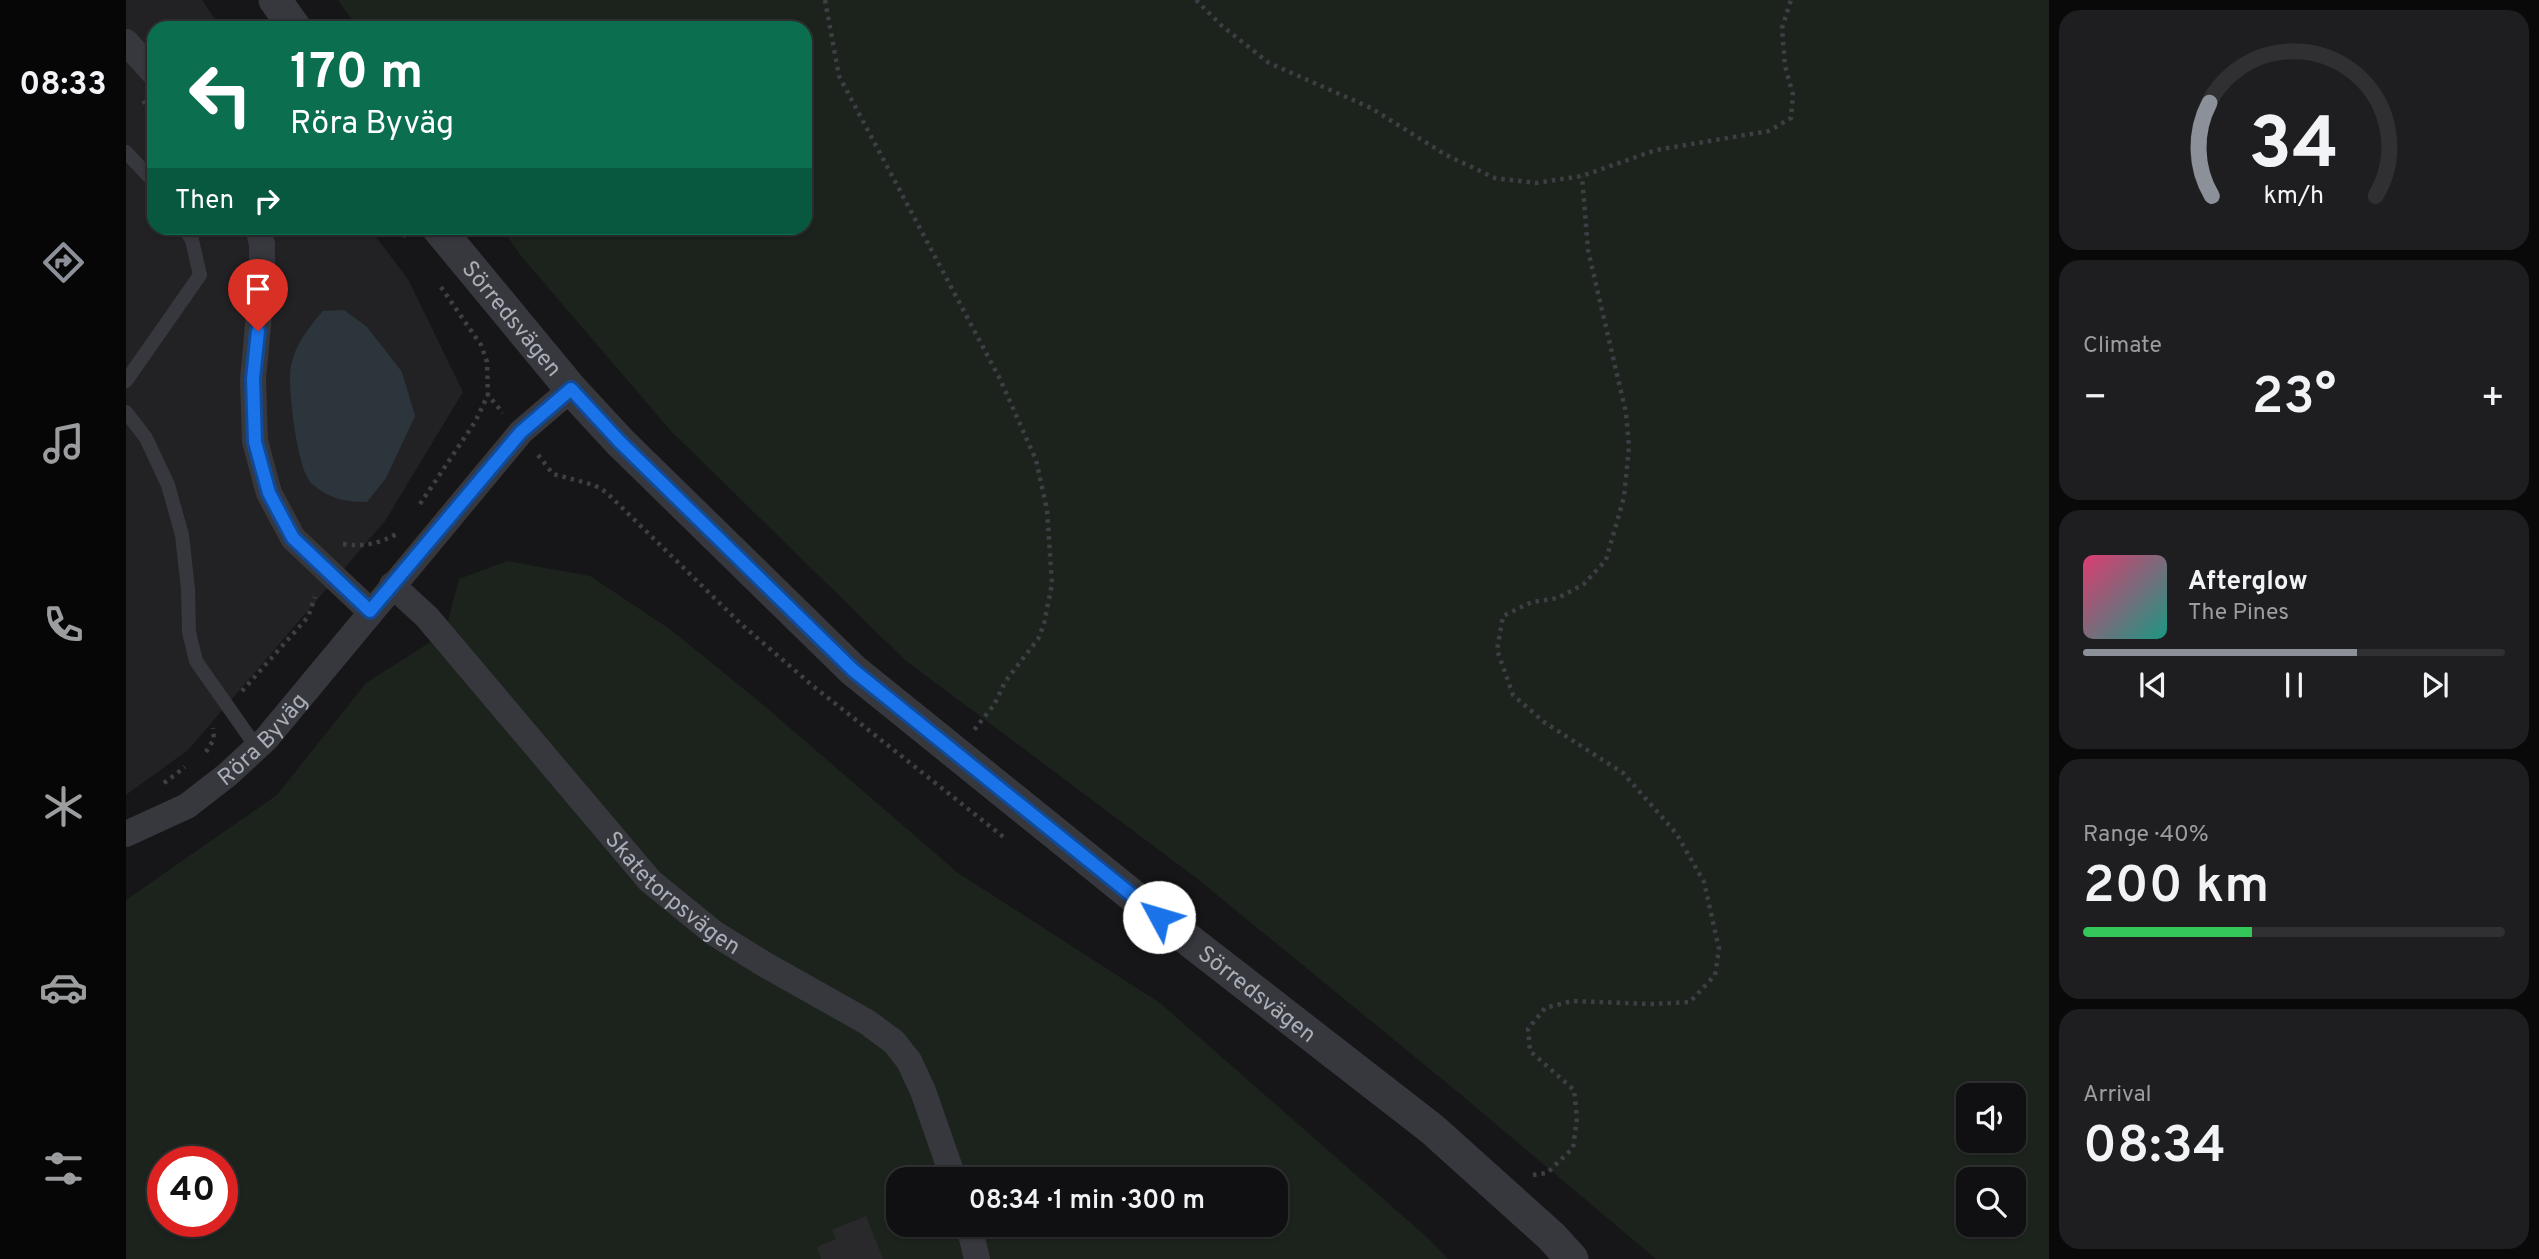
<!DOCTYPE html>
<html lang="en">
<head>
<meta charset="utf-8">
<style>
  :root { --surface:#101012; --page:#1e1e20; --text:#f1f3f6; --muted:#9c9d9f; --line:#303032; --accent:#8c9099 }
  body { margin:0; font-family:Overpass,sans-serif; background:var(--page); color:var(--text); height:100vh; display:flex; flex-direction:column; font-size:26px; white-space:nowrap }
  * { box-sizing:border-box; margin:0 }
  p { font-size:23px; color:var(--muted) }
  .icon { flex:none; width:38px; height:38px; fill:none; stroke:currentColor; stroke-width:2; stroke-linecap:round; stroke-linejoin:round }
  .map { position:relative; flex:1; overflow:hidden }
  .sheet { display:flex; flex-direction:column; gap:10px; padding:10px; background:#09090a; width:490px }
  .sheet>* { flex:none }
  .banner { position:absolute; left:21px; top:21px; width:665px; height:214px; border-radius:21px; box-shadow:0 2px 5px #0004,0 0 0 2px var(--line); background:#0b6e4f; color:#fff; overflow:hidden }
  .tools { position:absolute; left:1830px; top:1083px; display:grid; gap:14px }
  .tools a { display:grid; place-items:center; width:70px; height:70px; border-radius:14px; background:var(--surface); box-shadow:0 2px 5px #0004,0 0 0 2px var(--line); font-size:35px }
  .speed { position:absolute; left:21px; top:1146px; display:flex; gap:14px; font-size:35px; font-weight:700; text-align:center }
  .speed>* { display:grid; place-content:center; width:91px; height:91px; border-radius:50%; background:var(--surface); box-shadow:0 2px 5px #0004,0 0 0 2px var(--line); line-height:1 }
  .speed .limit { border:10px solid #d22; background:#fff; color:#111 }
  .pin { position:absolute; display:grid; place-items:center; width:60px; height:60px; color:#fff; margin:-72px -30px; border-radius:50% 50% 50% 0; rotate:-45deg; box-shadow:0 0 7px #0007 }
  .pin .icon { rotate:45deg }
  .me { position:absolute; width:77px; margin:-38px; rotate:309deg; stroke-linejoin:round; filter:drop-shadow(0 0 5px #0008) }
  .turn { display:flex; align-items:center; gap:24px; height:147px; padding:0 28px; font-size:32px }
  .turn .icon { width:91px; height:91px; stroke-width:2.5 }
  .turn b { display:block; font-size:49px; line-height:60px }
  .then { display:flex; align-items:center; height:66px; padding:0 28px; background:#0003; gap:14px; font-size:26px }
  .big { font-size:52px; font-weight:600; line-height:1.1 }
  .sheet .widget { flex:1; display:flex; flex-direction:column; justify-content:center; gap:10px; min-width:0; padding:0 24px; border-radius:21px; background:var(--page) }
  .sheet .dial { align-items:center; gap:0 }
  .dial svg { height:182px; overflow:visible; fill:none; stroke:var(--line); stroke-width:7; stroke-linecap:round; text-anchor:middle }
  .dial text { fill:var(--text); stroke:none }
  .song { display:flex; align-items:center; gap:21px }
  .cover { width:84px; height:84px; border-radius:10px; background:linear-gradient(135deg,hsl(340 70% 55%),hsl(170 70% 35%)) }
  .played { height:7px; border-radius:4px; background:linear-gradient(90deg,var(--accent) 65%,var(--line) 65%) }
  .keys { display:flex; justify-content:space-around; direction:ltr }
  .heat { display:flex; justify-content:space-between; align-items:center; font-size:38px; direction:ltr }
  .charge { height:10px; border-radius:5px; background:linear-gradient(90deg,#34c759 40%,var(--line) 0) }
  .trip { position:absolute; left:760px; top:1167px; width:402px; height:70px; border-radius:21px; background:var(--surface); box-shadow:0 2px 5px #0004,0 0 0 2px var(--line); font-weight:600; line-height:70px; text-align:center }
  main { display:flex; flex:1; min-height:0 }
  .tabs { display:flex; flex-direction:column; width:126px; justify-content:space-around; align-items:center; background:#060607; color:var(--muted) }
  .tabs .icon { width:49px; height:49px }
  .tabs .selected { color:var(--accent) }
  .tabs b { font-size:32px; color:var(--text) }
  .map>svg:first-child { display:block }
  .built { fill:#222225 }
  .green { fill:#1c231d; fill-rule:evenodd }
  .water { fill:#2c353c }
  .building { fill:#29292c }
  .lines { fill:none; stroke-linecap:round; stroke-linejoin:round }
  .path { stroke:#3d3f44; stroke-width:4.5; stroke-dasharray:3.5 5; stroke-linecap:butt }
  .service { stroke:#37383d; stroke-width:14 }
  .minor { stroke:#37383d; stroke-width:26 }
  .tertiary { stroke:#37383d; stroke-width:33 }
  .route-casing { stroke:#114b97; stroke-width:18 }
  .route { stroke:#1a73e8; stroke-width:12 }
  .labels { text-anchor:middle; stroke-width:7; stroke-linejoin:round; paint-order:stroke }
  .street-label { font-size:23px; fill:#a8adb8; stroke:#111113 }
</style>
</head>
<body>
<main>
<nav class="tabs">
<b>08:33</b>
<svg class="icon selected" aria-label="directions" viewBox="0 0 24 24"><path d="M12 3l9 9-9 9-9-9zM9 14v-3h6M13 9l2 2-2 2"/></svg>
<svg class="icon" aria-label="music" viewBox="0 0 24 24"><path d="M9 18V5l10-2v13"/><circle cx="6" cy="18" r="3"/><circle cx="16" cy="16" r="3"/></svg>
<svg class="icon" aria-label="phone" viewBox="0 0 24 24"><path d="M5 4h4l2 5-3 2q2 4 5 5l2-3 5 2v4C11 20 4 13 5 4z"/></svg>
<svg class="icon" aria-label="climate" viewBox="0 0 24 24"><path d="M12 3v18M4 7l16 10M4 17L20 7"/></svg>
<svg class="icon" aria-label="car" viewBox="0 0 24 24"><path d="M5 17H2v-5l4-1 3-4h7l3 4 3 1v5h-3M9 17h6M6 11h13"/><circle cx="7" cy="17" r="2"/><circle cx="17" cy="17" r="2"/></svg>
<svg class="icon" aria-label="filters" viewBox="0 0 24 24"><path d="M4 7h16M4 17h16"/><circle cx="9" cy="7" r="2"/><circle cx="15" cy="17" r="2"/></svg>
</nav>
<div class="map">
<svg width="1923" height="1259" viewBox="0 0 1923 1259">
  <rect width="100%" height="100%" fill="#161618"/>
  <path class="built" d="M0 0H76L95 28H28V228H243L282 279 337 392 259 521 62 750 0 795Z"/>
  <g class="green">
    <path d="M212 0H1923V1259H1530L1333 1093 1069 877 779 660 545 431 396 257 375 228H679V28H232ZM1843 1096H1888V1141H1843ZM1843 1180H1888V1225H1843Z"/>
    <path d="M381 561 464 576 545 630 635 703 832 873 1034 1003 1303 1239 1322 1259H0V900L151 795 240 683 319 633 333 579ZM37 1162H96V1222H37ZM772 1180H1150V1225H772Z"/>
  </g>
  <path class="water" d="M218 310 241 327 276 372 289 416 260 478 241 502C219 502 204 499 186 484 171 471 163 394 164 373 166 349 181 329 197 311Z"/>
  <path class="building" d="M740 1216 757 1259H695L691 1247 710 1239 706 1230Z"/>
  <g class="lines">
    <g class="path">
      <path d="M699 0 713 76 874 379 910 460 921 510 926 584 918 624 912 639 879 682 868 705 848 730"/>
      <path d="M1070 0 1096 26 1143 63 1245 108 1320 155 1369 178 1410 183 1456 176 1530 150 1643 131 1665 118 1667 95 1659 66 1656 28 1665 0"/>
      <path d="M17 101 28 113"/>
      <path d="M274 228 280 237"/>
      <path d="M315 287 355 345 361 362 362 395 377 413"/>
      <path d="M412 455 427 474 468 485 480 492 615 624 687 686 880 839"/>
      <path d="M294 504 349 422 362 395"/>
      <path d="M217 544C238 547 253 544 272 533"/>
      <path d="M116 691 182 617 189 597"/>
      <path d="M80 752 88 739 87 728"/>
      <path d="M38 783 59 767"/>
      <path d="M1407 1175 1421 1173 1447 1148 1451 1118 1448 1090 1404 1051 1402 1029 1419 1008 1446 1001 1525 1004 1564 1002 1589 975 1593 949 1578 882 1550 833 1497 773 1418 722 1387 695 1371 650 1377 616 1406 602 1432 598 1458 584 1480 560 1498 497 1503 447 1500 413 1462 250 1456 176"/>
    </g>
    <g class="service">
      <path d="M0 152 28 182"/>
      <path d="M0 381 74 275 66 240 58 228"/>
      <path d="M0 412 20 438 42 485 56 535 62 589 63 632 70 661 131 748"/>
    </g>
    <g class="minor">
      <path d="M0 42 28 73"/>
      <path d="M132 228 136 244V282L127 379 129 441 143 493 167 538 244 611"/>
      <path id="s1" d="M266 585 301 617 524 881 588 933 638 964 741 1022 768 1042 783 1061 797 1091 828 1180"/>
      <path id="s2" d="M0 834 61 806 101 775 140 739 395 432 445 389"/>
      <path d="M843 1225 851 1259"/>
    </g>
    <g class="tertiary">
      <path d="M149 0 169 28"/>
      <path id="s3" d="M312 228 445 389 494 442 727 670 1033 917 1306 1129 1425 1236 1446 1259"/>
    </g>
  </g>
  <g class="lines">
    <defs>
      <path id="route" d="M132 331 127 379 129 442 143 493 167 538 244 611 395 432 445 389 494 442 727 670 1033 917"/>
    </defs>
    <use href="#route" class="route-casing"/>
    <use href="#route" class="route"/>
  </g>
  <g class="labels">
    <g class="street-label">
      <text dy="8" stroke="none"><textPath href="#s3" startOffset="117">Sörredsvägen</textPath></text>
      <text dy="8" stroke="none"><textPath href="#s2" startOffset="168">Röra Byväg</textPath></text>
      <text dy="8" stroke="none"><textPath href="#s1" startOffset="418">Skatetorpsvägen</textPath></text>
      <text dy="8" stroke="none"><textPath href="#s3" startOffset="1125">Sörredsvägen</textPath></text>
    </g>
  </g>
</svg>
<div class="tools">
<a><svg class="icon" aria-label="sound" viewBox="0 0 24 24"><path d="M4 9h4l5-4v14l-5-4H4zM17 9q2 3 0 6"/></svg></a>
<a><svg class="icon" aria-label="search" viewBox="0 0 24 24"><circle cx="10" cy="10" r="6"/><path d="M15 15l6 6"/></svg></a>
</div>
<div class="speed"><div class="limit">40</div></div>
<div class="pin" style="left:132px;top:331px;background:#d93025"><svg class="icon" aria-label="arrive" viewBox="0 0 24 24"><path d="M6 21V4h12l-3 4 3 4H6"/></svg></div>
<svg class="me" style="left:1033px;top:917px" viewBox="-20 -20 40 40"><circle r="19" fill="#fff"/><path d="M0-13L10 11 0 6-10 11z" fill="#1a73e8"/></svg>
<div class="trip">08:34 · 1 min · 300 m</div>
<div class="banner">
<div class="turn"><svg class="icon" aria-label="left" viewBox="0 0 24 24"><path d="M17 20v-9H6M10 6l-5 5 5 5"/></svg><div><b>170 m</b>Röra Byväg</div></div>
<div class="then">Then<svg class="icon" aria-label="right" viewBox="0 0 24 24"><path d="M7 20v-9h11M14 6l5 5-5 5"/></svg></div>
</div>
</div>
<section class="sheet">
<div class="widget dial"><svg viewBox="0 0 100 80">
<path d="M14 69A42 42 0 1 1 86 69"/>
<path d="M14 69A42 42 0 0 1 13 28" stroke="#8c9099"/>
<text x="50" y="56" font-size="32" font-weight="700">34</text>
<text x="50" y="72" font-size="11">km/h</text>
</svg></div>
<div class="widget"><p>Climate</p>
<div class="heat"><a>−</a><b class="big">23°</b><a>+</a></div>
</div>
<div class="widget">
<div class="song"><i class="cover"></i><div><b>Afterglow</b><p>The Pines</p></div></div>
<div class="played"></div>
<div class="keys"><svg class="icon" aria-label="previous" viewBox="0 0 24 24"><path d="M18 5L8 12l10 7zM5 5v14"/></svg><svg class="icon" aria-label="pause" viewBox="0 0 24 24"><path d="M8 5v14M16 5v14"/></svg><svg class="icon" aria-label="next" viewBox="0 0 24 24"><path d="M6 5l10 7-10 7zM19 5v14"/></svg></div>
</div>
<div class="widget"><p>Range · 40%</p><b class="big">200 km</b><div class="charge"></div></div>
<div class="widget"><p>Arrival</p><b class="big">08:34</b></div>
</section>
</main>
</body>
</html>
